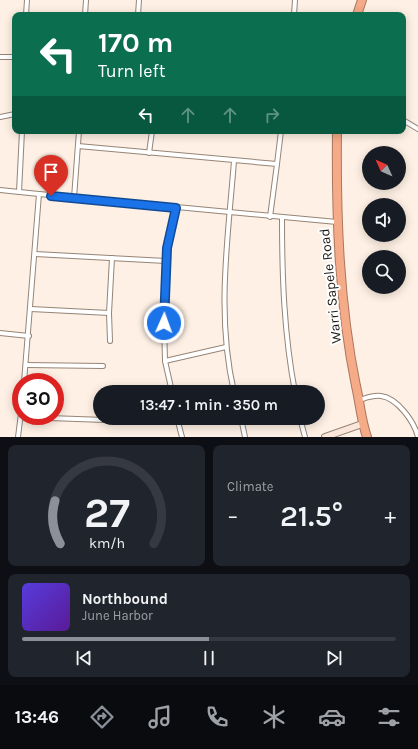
<!DOCTYPE html>
<html lang="en">
<head>
<meta charset="utf-8">
<style>
  :root { --surface:#171b24; --page:#20242c; --text:#f1f3f6; --muted:#9ea1a6; --line:#363941; --accent:#8c9099 }
  body { margin:0; font-family:Karla,sans-serif; background:var(--page); color:var(--text); height:100vh; display:flex; flex-direction:column; font-size:15px; white-space:nowrap }
  * { box-sizing:border-box; margin:0 }
  p { font-size:13px; color:var(--muted) }
  .icon { flex:none; width:22px; height:22px; fill:none; stroke:currentColor; stroke-width:2; stroke-linecap:round; stroke-linejoin:round }
  .map { position:relative; height:437px; overflow:hidden }
  .details { display:flex; flex-direction:column; gap:8px; padding:8px; background:#0d0f14; flex:1 }
  .details>* { flex:none }
  .banner { position:absolute; left:12px; top:12px; width:394px; height:122px; border-radius:8px; box-shadow:0 2px 10px #0003; background:#0b6e4f; color:#fff; overflow:hidden }
  .needle { width:26px; rotate:315deg }
  .fabs { position:absolute; left:362px; top:146px; display:grid; gap:8px }
  .fabs a { display:grid; place-items:center; width:44px; height:44px; border-radius:50%; background:var(--surface); box-shadow:0 2px 10px #0003; font-size:20px }
  .speed { position:absolute; left:12px; top:373px; display:flex; gap:8px; font-size:20px; font-weight:700; text-align:center }
  .speed>* { display:grid; place-content:center; width:52px; height:52px; border-radius:50%; background:var(--surface); box-shadow:0 2px 10px #0003; line-height:1 }
  .speed .limit { border:6px solid #d22; background:#fff; color:#111 }
  .pin { position:absolute; display:grid; place-items:center; width:34px; height:34px; color:#fff; margin:-41px -17px; border-radius:50% 50% 50% 0; rotate:-45deg; box-shadow:0 0 4px #0007 }
  .pin .icon { rotate:45deg }
  .me { position:absolute; width:44px; margin:-22px; rotate:2deg; stroke-linejoin:round; filter:drop-shadow(0 0 3px #0008) }
  .turn { display:flex; align-items:center; gap:14px; height:84px; padding:0 20px; font-size:18px }
  .turn .icon { width:52px; height:52px; stroke-width:2.5 }
  .turn b { display:block; font-size:28px; line-height:34px }
  .lanes { display:flex; align-items:center; height:38px; padding:0 20px; background:#0003; justify-content:center; gap:20px; direction:ltr }
  .lanes .off { opacity:.35 }
  .big { font-size:30px; font-weight:600; line-height:1.1 }
  .details .widget { flex:1; display:flex; flex-direction:column; justify-content:center; gap:6px; min-width:0; padding:0 14px; border-radius:8px; background:var(--page) }
  .details .dial { align-items:center; gap:0 }
  .dial svg { height:104px; overflow:visible; fill:none; stroke:var(--line); stroke-width:7; stroke-linecap:round; text-anchor:middle }
  .dial text { fill:var(--text); stroke:none }
  .song { display:flex; align-items:center; gap:12px }
  .cover { width:48px; height:48px; border-radius:6px; background:linear-gradient(135deg,hsl(250 70% 55%),hsl(270 70% 35%)) }
  .played { height:4px; border-radius:2px; background:linear-gradient(90deg,var(--accent) 50%,var(--line) 50%) }
  .keys { display:flex; justify-content:space-around; direction:ltr }
  .heat { display:flex; justify-content:space-between; align-items:center; font-size:22px; direction:ltr }
  .details .tiles { flex:1; display:grid; gap:8px; grid-template-columns:1fr 1fr }
  .widget:last-child { grid-column:span 2 }
  .trip { position:absolute; left:93px; top:385px; width:232px; height:40px; border-radius:20px; background:var(--surface); box-shadow:0 2px 10px #0003; font-weight:600; line-height:40px; text-align:center }
  .tab-bar { display:flex; height:64px; justify-content:space-around; align-items:center; background:#090b0e; color:var(--muted) }
  .tab-bar .icon { width:28px; height:28px }
  .tab-bar .selected { color:var(--accent) }
  .tab-bar b { font-size:18px; color:var(--text) }
  .map>svg:first-child { display:block }
  .lines { fill:none; stroke-linecap:round; stroke-linejoin:round }
  .street-casing { stroke:#958577; stroke-width:6 }
  .secondary-casing { stroke:#958577; stroke-width:8 }
  .highway-casing { stroke:#aa775f; stroke-width:10 }
  .street { stroke:#fff; stroke-width:4 }
  .secondary { stroke:#fce6db; stroke-width:6 }
  .highway { stroke:#f5aa88; stroke-width:8 }
  .route-casing { stroke:#114b97; stroke-width:10 }
  .route { stroke:#1a73e8; stroke-width:7 }
  .labels { text-anchor:middle; stroke-width:4; stroke-linejoin:round; paint-order:stroke }
  .street-label { font-size:14px; fill:#1f1914; stroke:#fff }
</style>
</head>
<body>
<div class="map">
<svg width="418" height="437" viewBox="0 0 418 437">
  <rect width="100%" height="100%" fill="#fef0e4"/>
  <g class="lines">
    <defs>
      <g id="street">
        <path d="M26 15 27 0"/>
        <path d="M85 15 86 0"/>
        <path d="M138 15 139 0"/>
        <path d="M294 15 295 0"/>
        <path d="M0 57H15"/>
        <path d="M0 117 15 114"/>
        <path d="M403 120 418 129"/>
        <path d="M78 146 277 164 270 217"/>
        <path d="M149 153 152 131"/>
        <path d="M234 161C228 239 216 314 234 392"/>
        <path d="M277 164 281 131"/>
        <path d="M0 190 39 194 24 382"/>
        <path d="M19 192 22 131"/>
        <path d="M39 194 337 222"/>
        <path d="M74 198 79 131"/>
        <path d="M282 218C282 277 284 334 295 392"/>
        <path d="M35 254 166 261"/>
        <path d="M31 309 109 313"/>
        <path d="M0 333 29 336"/>
        <path d="M110 341 109 313 112 258"/>
        <path d="M165 361 226 347"/>
        <path d="M26 365 103 366"/>
        <path d="M172 392 165 361 164 323 167 247 176 209"/>
        <path d="M359 400C366 398 373 395 381 396 397 398 414 421 418 437"/>
        <path d="M21 417 105 420 123 418"/>
        <path d="M177 418 182 437"/>
        <path d="M241 418 245 437"/>
        <path d="M300 418 305 437"/>
        <path d="M18 437 21 413"/>
      </g>
      <path id="secondary" d="M325 437 362 424"/>
      <g id="highway">
        <path d="M357 15 362 0"/>
        <path d="M337 131C336 216 339 303 356 386 360 403 361 420 367 437"/>
      </g>
    </defs>
    <use href="#street" class="street-casing"/>
    <use href="#secondary" class="secondary-casing"/>
    <use href="#highway" class="highway-casing"/>
    <use href="#street" class="street"/>
    <use href="#secondary" class="secondary"/>
    <use href="#highway" class="highway"/>
  </g>
  <g class="lines">
    <defs>
      <path id="route" d="M51 196 176 208 167 248 164 323"/>
    </defs>
    <use href="#route" class="route-casing"/>
    <use href="#route" class="route"/>
  </g>
  <g class="labels">
    <g class="street-label">
      <text transform="translate(330 286) rotate(-96)" y="5">Warri Sapele Road</text>
    </g>
  </g>
</svg>
<div class="fabs">
<a><svg class="needle" viewBox="-14 -14 28 28"><path d="M0-13l5 13h-10z" fill="#e53935"/><path d="M0 13l5-13h-10z" fill="#9ea1a6"/></svg></a>
<a><svg class="icon" aria-label="sound" viewBox="0 0 24 24"><path d="M4 9h4l5-4v14l-5-4H4zM17 9q2 3 0 6"/></svg></a>
<a><svg class="icon" aria-label="search" viewBox="0 0 24 24"><circle cx="10" cy="10" r="6"/><path d="M15 15l6 6"/></svg></a>
</div>
<div class="speed"><div class="limit">30</div></div>
<div class="pin" style="left:51px;top:196px;background:#d93025"><svg class="icon" aria-label="arrive" viewBox="0 0 24 24"><path d="M6 21V4h12l-3 4 3 4H6"/></svg></div>
<svg class="me" style="left:164px;top:323px" viewBox="-20 -20 40 40"><circle r="17" fill="#1a73e8" stroke="#fff" stroke-width="3"/><path d="M0-11L8 9 0 5-8 9z" fill="#fff"/></svg>
<div class="trip">13:47 · 1 min · 350 m</div>
<div class="banner">
<div class="turn"><svg class="icon" aria-label="left" viewBox="0 0 24 24"><path d="M17 20v-9H6M10 6l-5 5 5 5"/></svg><div><b>170 m</b>Turn left</div></div>
<div class="lanes"><svg class="icon" aria-label="left" viewBox="0 0 24 24"><path d="M17 20v-9H6M10 6l-5 5 5 5"/></svg><svg class="icon off" aria-label="ahead" viewBox="0 0 24 24"><path d="M12 20V5M6 11l6-6 6 6"/></svg><svg class="icon off" aria-label="ahead" viewBox="0 0 24 24"><path d="M12 20V5M6 11l6-6 6 6"/></svg><svg class="icon off" aria-label="right" viewBox="0 0 24 24"><path d="M7 20v-9h11M14 6l5 5-5 5"/></svg></div>
</div>
</div>
<section class="details">
<div class="tiles">
<div class="widget dial"><svg viewBox="0 0 100 80">
<path d="M14 69A42 42 0 1 1 86 69"/>
<path d="M14 69A42 42 0 0 1 10 36" stroke="#8c9099"/>
<text x="50" y="56" font-size="32" font-weight="700">27</text>
<text x="50" y="72" font-size="11">km/h</text>
</svg></div>
<div class="widget"><p>Climate</p>
<div class="heat"><a>−</a><b class="big">21.5°</b><a>+</a></div>
</div>
<div class="widget">
<div class="song"><i class="cover"></i><div><b>Northbound</b><p>June Harbor</p></div></div>
<div class="played"></div>
<div class="keys"><svg class="icon" aria-label="previous" viewBox="0 0 24 24"><path d="M18 5L8 12l10 7zM5 5v14"/></svg><svg class="icon" aria-label="pause" viewBox="0 0 24 24"><path d="M8 5v14M16 5v14"/></svg><svg class="icon" aria-label="next" viewBox="0 0 24 24"><path d="M6 5l10 7-10 7zM19 5v14"/></svg></div>
</div>
</div>
</section>
<nav class="tab-bar">
<b>13:46</b>
<svg class="icon selected" aria-label="directions" viewBox="0 0 24 24"><path d="M12 3l9 9-9 9-9-9zM9 14v-3h6M13 9l2 2-2 2"/></svg>
<svg class="icon" aria-label="music" viewBox="0 0 24 24"><path d="M9 18V5l10-2v13"/><circle cx="6" cy="18" r="3"/><circle cx="16" cy="16" r="3"/></svg>
<svg class="icon" aria-label="phone" viewBox="0 0 24 24"><path d="M5 4h4l2 5-3 2q2 4 5 5l2-3 5 2v4C11 20 4 13 5 4z"/></svg>
<svg class="icon" aria-label="climate" viewBox="0 0 24 24"><path d="M12 3v18M4 7l16 10M4 17L20 7"/></svg>
<svg class="icon" aria-label="car" viewBox="0 0 24 24"><path d="M5 17H2v-5l4-1 3-4h7l3 4 3 1v5h-3M9 17h6M6 11h13"/><circle cx="7" cy="17" r="2"/><circle cx="17" cy="17" r="2"/></svg>
<svg class="icon" aria-label="filters" viewBox="0 0 24 24"><path d="M4 7h16M4 17h16"/><circle cx="9" cy="7" r="2"/><circle cx="15" cy="17" r="2"/></svg>
</nav>
</body>
</html>
